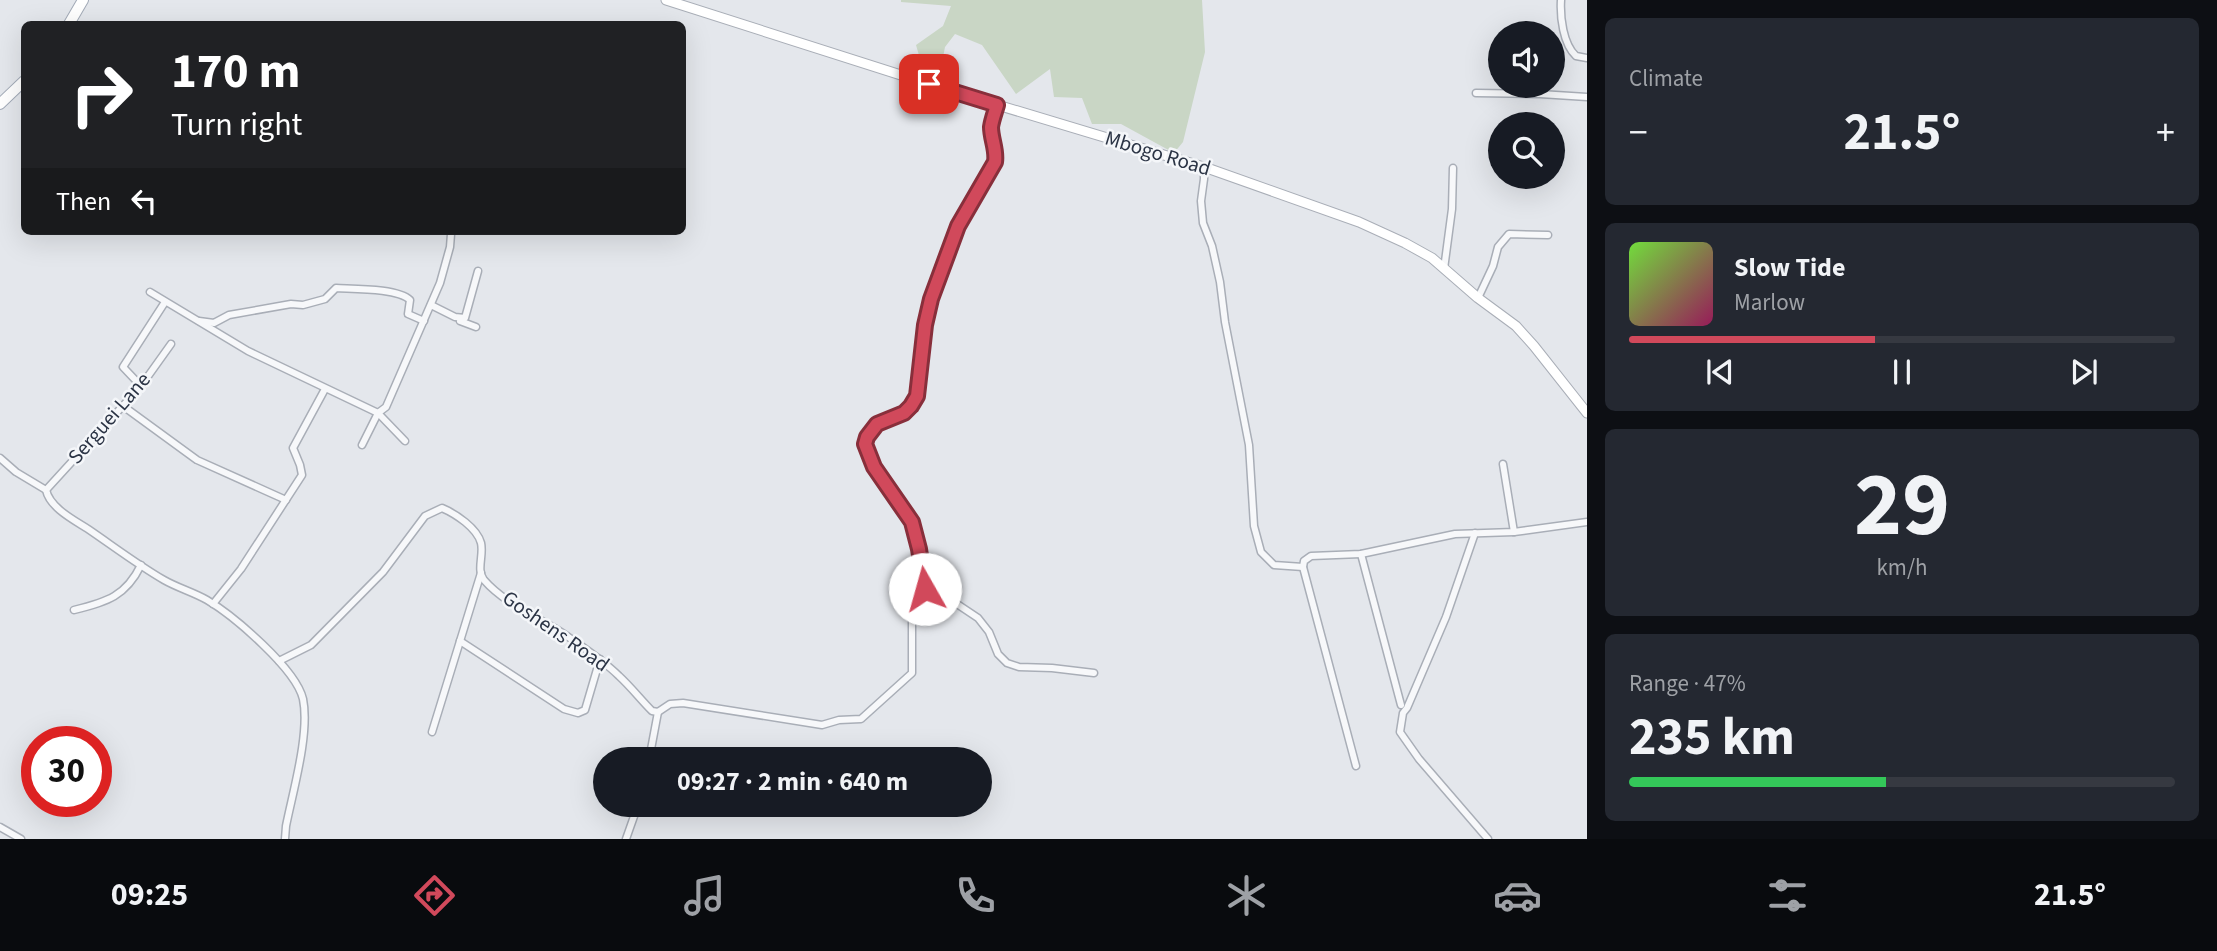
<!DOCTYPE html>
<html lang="en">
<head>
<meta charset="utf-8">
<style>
  :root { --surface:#171b24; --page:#242831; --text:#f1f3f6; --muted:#9ea1a6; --line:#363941; --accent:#d1495b }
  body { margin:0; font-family:"Source Sans 3",sans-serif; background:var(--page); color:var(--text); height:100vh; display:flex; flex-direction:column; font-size:26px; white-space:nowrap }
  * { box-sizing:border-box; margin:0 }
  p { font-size:23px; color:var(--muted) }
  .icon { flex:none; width:38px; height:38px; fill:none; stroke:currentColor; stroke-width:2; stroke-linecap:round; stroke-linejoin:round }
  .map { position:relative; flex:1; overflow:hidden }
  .drawer { display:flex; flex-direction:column; gap:18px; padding:18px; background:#0d0f14; width:630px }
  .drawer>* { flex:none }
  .guide { position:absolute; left:21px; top:21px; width:665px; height:214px; border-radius:10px; box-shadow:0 7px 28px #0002; background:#202124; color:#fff; overflow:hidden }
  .controls { position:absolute; left:1488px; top:21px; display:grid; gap:14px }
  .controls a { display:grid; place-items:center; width:77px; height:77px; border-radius:50%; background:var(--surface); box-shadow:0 7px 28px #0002; font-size:35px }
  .speed { position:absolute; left:21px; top:726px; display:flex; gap:14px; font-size:35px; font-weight:700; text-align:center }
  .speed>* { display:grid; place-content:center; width:91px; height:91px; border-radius:50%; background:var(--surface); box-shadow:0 7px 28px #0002; line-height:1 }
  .speed .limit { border:10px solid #d22; background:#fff; color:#111 }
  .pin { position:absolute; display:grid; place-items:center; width:60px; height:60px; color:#fff; margin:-30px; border-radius:14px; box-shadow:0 4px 10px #0006 }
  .me { position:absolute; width:77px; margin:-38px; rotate:353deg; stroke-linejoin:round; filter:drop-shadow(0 0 5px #0008) }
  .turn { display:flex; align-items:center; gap:24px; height:147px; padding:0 35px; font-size:32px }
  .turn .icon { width:91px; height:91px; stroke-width:2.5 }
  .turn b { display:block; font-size:49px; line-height:60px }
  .then { display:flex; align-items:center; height:66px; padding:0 35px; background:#0003; gap:14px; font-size:26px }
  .big { font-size:52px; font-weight:700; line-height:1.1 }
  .drawer .widget { flex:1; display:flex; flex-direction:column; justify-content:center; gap:10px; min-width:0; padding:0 24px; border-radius:10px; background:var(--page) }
  .drawer .dial { align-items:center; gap:0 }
  .dial b { font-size:91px; line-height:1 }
  .song { display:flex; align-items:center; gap:21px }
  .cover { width:84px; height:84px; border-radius:10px; background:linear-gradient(135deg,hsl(100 70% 55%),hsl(330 70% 35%)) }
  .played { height:7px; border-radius:4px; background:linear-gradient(90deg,var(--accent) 45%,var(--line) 45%) }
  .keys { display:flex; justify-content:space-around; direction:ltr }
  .heat { display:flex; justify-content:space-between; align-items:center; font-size:38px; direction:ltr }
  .charge { height:10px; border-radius:5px; background:linear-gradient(90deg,#34c759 47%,var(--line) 0) }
  .trip { position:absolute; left:593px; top:747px; width:399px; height:70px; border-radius:35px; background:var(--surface); box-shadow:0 7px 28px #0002; font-weight:700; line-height:70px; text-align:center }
  .tabs { display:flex; height:112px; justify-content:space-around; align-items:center; background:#090b0e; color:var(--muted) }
  .tabs .icon { width:49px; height:49px }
  .tabs .current { color:var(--accent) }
  .tabs b { font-size:32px; color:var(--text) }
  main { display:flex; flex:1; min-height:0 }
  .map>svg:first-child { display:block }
  .green { fill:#c9d6c5 }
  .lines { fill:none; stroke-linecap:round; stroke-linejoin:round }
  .street-casing { stroke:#a9aeb7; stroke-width:9 }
  .secondary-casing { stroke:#a9aeb7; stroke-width:11 }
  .primary-casing { stroke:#a3abb8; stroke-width:12 }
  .street { stroke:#f7f8fa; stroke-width:6 }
  .secondary { stroke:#fff; stroke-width:9 }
  .primary { stroke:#fff; stroke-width:10 }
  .route-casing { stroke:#882f3b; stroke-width:18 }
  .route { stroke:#d1495b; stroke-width:12 }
  .labels { text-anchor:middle; stroke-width:5; stroke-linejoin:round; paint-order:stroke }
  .street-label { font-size:21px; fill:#2b3445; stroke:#f4f6f9 }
</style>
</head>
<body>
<main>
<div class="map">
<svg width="1587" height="839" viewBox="0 0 1587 839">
  <rect width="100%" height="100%" fill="#e4e7ec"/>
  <path class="green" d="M901 0H1202L1205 52 1183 142 1174 153 1121 124H1092L1082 98 1054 97 1050 69 1016 94 982 45 955 34 945 47 939 78 923 69 916 45 943 26 951 6 901 2Z"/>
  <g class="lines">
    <defs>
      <g id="street">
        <path d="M1561 0C1560 17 1563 44 1576 56L1587 58"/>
        <path d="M1476 93 1540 94 1587 97"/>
        <path d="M997 105 991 125 996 155 995 162 958 226 931 299 925 325 917 396C913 402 911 409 904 413 890 422 871 420 866 440 861 461 900 499 910 519 918 532 920 551 922 566 923 576 921 584 928 592L951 600 978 618 989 632 998 654 1007 663 1019 667 1052 668 1094 673"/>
        <path d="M1204 167V179L1201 201 1203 223 1212 246 1220 282 1225 322 1249 445 1254 526 1261 552 1274 565 1303 567"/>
        <path d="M1444 269 1452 209 1453 168"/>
        <path d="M150 292 248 351 378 413 405 441"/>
        <path d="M1478 298 1493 266 1498 247 1509 234 1548 235"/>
        <path d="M431 305 455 317 465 318 478 271"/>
        <path d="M199 321 214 323 229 315 291 304 303 305 325 299 336 288C353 289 398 288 410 300L408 314 424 321"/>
        <path d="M460 321 476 327"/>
        <path d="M141 386 123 367 165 302"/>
        <path d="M123 406 197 460 286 500"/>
        <path d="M362 445 378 413 386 407 440 283 450 247 451 234"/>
        <path d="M0 458 16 472 46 490C50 508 74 520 88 529 113 546 138 565 164 580 178 588 193 592 207 600 234 616 296 669 303 699 310 733 293 791 286 826L285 839"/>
        <path d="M1503 464 1514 532"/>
        <path d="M46 490 141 386 171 344"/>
        <path d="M1475 533 1446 617 1407 708 1403 713 1400 732 1419 759 1488 839"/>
        <path d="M1361 554 1401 705"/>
        <path d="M213 604 241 569 302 475 300 465 293 448 325 389"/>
        <path d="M74 610C107 602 126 596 141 565"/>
        <path d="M460 641 564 709 578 713 585 710 600 659"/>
        <path d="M279 661 311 645 383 572 425 516 442 508C456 514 477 528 481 543 484 555 476 570 484 580 505 604 538 617 564 634 583 647 603 660 619 676 631 687 641 700 652 711L658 712 670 704 683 703 822 725 839 720 861 719 912 673V586L919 549"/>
        <path d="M432 732 481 573"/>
        <path d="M649 760 658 712"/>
        <path d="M1356 766 1303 567 1304 561 1311 556 1361 554 1455 534 1514 532 1587 522"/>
        <path d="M0 827 21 839"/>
        <path d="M626 839 638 805"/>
      </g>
      <path id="secondary" d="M666 0 951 91 1207 168 1359 222 1405 243 1432 258 1478 298 1516 326 1534 346 1587 413"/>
      <g id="primary">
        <path d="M69 24 83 0"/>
        <path d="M0 104 24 81"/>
      </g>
    </defs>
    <use href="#street" class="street-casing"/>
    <use href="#secondary" class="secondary-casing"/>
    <use href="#primary" class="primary-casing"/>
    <use href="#street" class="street"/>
    <use href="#secondary" class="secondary"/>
    <use href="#primary" class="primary"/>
  </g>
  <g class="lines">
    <defs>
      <path id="route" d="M925 589 919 549 912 522 874 467 865 444 867 437 877 424 904 413 911 406 917 396 925 325 931 299 958 226 995 162C997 150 991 139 991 127 992 120 995 112 997 105L929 84"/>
    </defs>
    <use href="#route" class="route-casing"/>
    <use href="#route" class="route"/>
  </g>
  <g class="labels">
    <g class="street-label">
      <text transform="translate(1158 153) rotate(17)" y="7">Mbogo Road</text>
      <text transform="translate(109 418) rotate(-49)" y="7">Serguei Lane</text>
      <text transform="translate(556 631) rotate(35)" y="7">Goshens Road</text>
    </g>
  </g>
</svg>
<div class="controls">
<a><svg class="icon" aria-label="sound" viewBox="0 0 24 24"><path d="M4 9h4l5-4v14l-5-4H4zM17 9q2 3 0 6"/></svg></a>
<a><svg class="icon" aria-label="search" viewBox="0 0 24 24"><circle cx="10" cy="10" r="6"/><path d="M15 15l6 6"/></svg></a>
</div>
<div class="speed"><div class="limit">30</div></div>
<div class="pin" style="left:929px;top:84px;background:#d93025"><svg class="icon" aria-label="arrive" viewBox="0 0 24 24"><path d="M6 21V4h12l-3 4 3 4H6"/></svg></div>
<svg class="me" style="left:925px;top:589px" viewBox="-20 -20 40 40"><circle r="19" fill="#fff"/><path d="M0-13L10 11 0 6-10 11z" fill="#d1495b"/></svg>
<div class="trip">09:27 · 2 min · 640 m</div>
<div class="guide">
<div class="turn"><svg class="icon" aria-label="right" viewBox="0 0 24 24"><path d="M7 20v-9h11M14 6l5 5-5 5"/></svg><div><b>170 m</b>Turn right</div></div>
<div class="then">Then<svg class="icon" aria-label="left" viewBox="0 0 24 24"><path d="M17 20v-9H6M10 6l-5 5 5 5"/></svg></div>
</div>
</div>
<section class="drawer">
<div class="widget"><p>Climate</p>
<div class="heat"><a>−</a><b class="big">21.5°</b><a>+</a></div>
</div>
<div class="widget">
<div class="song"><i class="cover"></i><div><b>Slow Tide</b><p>Marlow</p></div></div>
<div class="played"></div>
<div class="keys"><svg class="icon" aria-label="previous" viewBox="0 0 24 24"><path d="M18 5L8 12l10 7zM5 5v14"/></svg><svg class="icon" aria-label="pause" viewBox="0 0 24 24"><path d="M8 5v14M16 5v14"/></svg><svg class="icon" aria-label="next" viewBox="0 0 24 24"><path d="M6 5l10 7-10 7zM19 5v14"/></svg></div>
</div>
<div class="widget dial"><b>29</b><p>km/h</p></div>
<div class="widget"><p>Range · 47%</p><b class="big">235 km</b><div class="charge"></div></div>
</section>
</main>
<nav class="tabs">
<b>09:25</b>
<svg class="icon current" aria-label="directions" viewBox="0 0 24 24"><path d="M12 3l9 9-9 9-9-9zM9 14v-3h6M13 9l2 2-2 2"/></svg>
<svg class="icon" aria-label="music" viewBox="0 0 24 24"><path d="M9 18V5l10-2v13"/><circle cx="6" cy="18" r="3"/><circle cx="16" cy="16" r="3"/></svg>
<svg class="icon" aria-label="phone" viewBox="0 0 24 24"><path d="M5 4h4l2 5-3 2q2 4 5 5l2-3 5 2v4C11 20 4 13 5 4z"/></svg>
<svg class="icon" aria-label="climate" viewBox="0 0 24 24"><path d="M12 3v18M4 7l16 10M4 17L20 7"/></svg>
<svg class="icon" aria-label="car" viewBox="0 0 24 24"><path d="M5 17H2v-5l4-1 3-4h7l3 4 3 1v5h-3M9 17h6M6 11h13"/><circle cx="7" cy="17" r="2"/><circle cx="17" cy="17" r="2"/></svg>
<svg class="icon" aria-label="filters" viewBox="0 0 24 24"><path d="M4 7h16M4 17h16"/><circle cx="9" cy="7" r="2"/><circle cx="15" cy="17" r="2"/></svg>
<b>21.5°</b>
</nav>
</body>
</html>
